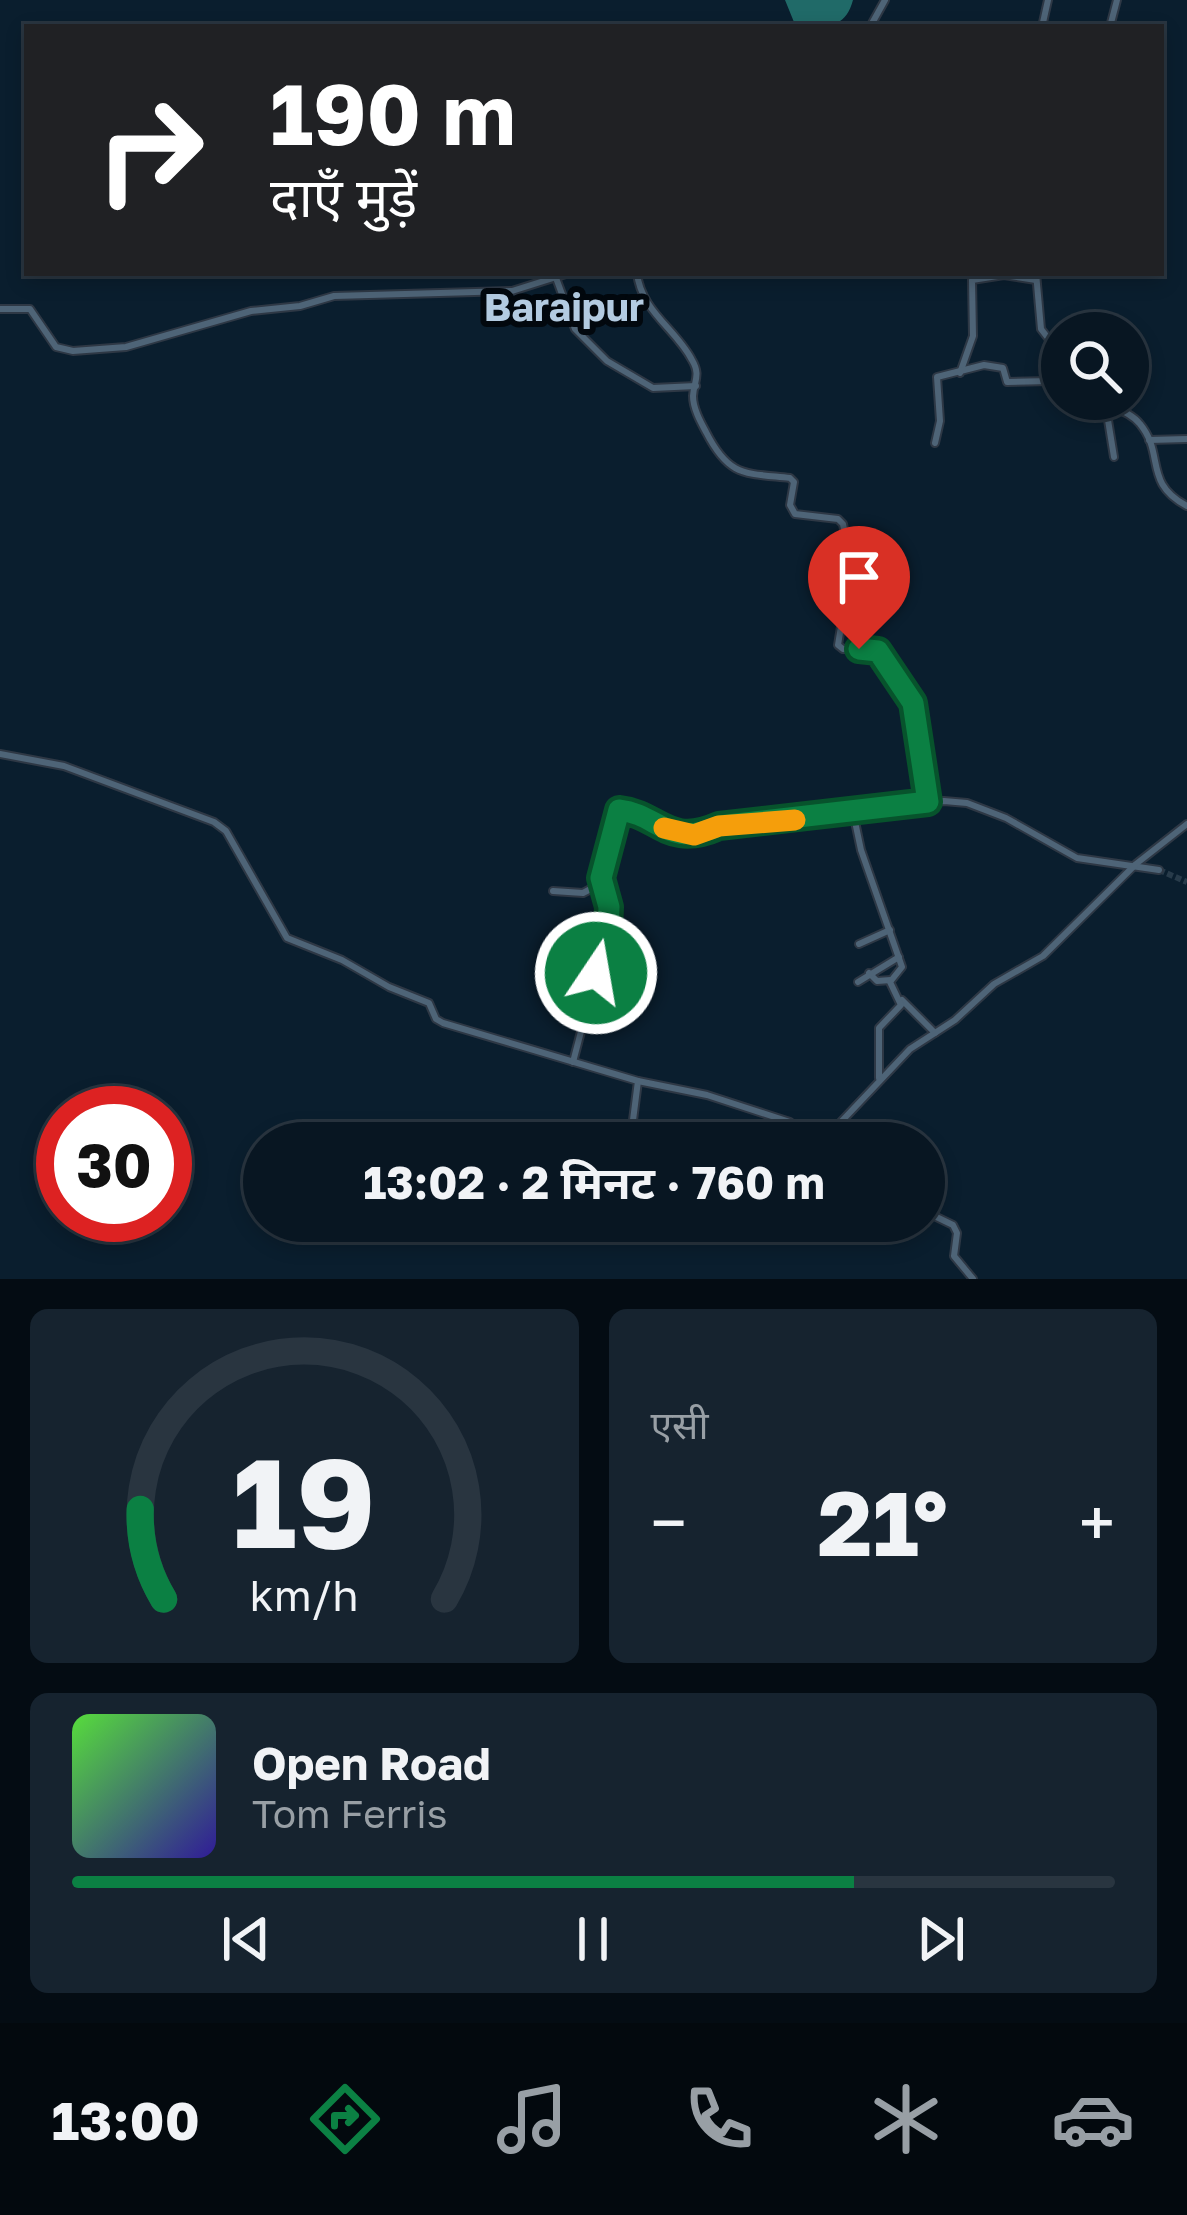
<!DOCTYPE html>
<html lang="hi">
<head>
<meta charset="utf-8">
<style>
  :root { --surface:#081622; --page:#16232f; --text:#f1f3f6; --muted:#989fa5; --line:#293540; --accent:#0b8043 }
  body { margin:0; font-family:"Golos Text","Noto Sans Devanagari",sans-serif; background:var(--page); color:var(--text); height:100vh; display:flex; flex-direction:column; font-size:45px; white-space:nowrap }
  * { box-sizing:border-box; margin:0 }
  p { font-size:39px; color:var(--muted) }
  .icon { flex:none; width:66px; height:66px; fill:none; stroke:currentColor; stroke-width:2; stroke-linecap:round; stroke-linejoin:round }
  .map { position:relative; height:1279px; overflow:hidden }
  .sheet { display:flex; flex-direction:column; gap:30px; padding:30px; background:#040c13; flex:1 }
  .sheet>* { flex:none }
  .hud { position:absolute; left:24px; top:24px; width:1140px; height:252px; border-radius:0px; box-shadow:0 6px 18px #0003,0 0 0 3px var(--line); background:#202124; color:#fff; overflow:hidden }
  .fabs { position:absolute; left:1041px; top:312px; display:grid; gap:24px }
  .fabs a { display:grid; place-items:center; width:108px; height:108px; border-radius:50%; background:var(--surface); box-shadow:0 6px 18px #0003,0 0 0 3px var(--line); font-size:60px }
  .speed { position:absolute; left:36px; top:1086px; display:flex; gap:24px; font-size:60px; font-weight:700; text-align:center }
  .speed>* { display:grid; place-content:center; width:156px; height:156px; border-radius:50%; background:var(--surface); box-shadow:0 6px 18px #0003,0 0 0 3px var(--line); line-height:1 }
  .speed .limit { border:18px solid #d22; background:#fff; color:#111 }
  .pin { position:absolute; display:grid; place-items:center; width:102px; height:102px; color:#fff; margin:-123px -51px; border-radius:50% 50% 50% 0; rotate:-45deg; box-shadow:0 0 12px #0007 }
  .pin .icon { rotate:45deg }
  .me { position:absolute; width:132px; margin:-66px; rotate:12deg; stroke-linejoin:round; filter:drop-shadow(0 0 9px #0008) }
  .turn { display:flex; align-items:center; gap:42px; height:252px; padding:0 48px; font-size:54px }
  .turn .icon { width:156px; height:156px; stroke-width:2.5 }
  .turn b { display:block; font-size:84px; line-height:102px }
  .big { font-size:90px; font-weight:700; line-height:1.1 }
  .sheet .widget { flex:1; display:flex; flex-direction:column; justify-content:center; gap:18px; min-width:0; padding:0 42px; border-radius:18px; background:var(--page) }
  .sheet .dial { align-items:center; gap:0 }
  .dial svg { height:312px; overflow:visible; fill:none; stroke:var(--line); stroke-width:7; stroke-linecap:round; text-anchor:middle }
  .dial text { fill:var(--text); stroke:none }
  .song { display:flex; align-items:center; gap:36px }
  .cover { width:144px; height:144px; border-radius:18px; background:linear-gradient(135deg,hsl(110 70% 55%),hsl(250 70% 35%)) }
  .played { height:12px; border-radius:6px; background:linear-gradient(90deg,var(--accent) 75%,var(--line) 75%) }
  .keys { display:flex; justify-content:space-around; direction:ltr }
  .heat { display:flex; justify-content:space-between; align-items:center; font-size:66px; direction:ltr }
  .sheet .tiles { flex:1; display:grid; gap:30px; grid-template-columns:1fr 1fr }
  .widget:last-child { grid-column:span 2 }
  .trip { position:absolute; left:243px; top:1122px; width:702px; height:120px; border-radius:60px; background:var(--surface); box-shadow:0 6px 18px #0003,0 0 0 3px var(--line); font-weight:700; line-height:120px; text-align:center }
  .dock { display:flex; height:192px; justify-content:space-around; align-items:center; background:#03090e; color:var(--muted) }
  .dock .icon { width:84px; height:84px }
  .dock .current { color:var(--accent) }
  .dock b { font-size:54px; color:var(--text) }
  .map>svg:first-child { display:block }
  .water { fill:#206a68 }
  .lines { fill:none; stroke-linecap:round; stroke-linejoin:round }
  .minor-tunnel { stroke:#283b4a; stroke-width:6; stroke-dasharray:6 3; stroke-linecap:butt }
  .minor-casing { stroke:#2e3845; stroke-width:10 }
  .tertiary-casing { stroke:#2e3845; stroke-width:10 }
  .minor { stroke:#4e6477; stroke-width:6 }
  .tertiary { stroke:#4e6477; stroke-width:6 }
  .route-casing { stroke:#07532c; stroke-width:30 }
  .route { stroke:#0b8043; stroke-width:21 }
  .slow { stroke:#f59e0b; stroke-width:21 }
  .labels { text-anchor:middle; stroke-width:12; stroke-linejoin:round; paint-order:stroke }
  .quarter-label { font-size:39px; font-weight:bold; fill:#b3cbe1; stroke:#02080e }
</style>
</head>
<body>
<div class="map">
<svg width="1187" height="1279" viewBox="0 0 1187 1279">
  <rect width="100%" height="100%" fill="#0a1e2e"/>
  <path class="water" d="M785 0H853C845 31 822 27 796 27Z"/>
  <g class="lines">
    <path class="minor-tunnel" d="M1159 870 1187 882"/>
    <defs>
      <g id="minor">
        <path d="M1111 23 1117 0"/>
        <path d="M870 27 885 0"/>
        <path d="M637 273C641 311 676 329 692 360 701 375 694 381 693 396 693 408 700 421 706 432 729 477 744 473 790 478L794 482 790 505 795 514 838 519 843 524 851 566 838 645 843 649 878 651 913 703 928 803"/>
        <path d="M556 278 575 329 607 361 653 388 696 386"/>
        <path d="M0 309H30L56 347 73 351 126 347 251 311 300 306 334 296 512 291 569 273"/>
        <path d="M960 373 973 336 972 280 1004 275 1036 280"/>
        <path d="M1111 406 1108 420 1114 457"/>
        <path d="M1149 440 1187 439"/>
        <path d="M935 443 940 421 937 377 984 365 1003 368 1007 382 1050 381 1062 373"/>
        <path d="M0 754 64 766 214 822 226 831 287 938 342 960 389 987 429 1003 436 1019 443 1023 638 1081 632 1128 677 1133 689 1143"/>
        <path d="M553 891 583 893 600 884"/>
        <path d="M859 944 890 930"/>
        <path d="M869 973 877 981 891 980"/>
        <path d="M858 982 899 957"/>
        <path d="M902 1000 935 1033"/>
        <path d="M573 1062 608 929 609 907 600 884 617 811H630L643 821 694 835 719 827 853 812"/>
        <path d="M879 1078V1028L901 1005 890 982 902 967 861 850 853 812 944 801 967 803 1006 818 1077 858 1159 870"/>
        <path d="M638 1081 707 1095 790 1122"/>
        <path d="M821 1143 910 1049 955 1020 994 984 1043 956 1136 864 1187 824"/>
        <path d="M924 1211 953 1225 957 1233 954 1256 973 1279"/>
      </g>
      <g id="tertiary">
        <path d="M1042 27 1048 0"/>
        <path d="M1036 273 1041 329 1062 356"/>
        <path d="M1098 399C1111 408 1130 411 1140 424 1165 454 1143 483 1187 506"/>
      </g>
    </defs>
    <use href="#minor" class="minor-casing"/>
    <use href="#tertiary" class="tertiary-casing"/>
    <use href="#minor" class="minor"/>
    <use href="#tertiary" class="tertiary"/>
  </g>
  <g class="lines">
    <defs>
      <path id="route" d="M596 973 608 929 609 907 601 878 619 810C659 814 667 849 719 826L928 802 913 703 878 651 859 649"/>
    </defs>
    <use href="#route" class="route-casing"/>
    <use href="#route" class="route"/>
    <path class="slow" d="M664 828 694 835 719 826 795 820"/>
  </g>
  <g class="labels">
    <g class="quarter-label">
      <text x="564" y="321">Baraipur</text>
    </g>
  </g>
</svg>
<div class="fabs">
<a><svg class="icon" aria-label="search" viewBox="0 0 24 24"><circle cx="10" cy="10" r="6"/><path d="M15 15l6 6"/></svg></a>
</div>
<div class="speed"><div class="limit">30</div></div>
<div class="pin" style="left:859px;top:649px;background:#d93025"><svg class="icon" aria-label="arrive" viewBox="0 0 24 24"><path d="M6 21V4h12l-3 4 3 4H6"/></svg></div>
<svg class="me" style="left:596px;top:973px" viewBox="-20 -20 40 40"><circle r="17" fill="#0b8043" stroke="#fff" stroke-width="3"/><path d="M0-11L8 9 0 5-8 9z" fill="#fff"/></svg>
<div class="trip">13:02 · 2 मिनट · 760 m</div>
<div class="hud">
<div class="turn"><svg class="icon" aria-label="right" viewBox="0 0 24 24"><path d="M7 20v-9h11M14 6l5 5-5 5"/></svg><div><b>190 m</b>दाएँ मुड़ें</div></div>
</div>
</div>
<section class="sheet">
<div class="tiles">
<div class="widget dial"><svg viewBox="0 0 100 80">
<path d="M14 69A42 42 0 1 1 86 69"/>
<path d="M14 69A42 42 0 0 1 8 46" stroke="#0b8043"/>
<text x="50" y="56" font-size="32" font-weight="700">19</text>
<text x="50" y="72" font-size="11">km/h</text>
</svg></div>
<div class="widget"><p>एसी</p>
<div class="heat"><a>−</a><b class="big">21°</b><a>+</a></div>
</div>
<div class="widget">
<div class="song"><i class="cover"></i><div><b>Open Road</b><p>Tom Ferris</p></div></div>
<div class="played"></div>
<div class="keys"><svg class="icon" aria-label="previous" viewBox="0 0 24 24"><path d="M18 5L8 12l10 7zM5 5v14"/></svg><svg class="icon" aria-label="pause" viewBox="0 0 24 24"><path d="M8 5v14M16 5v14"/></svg><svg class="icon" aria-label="next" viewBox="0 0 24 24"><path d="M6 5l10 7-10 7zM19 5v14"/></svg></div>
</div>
</div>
</section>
<nav class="dock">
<b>13:00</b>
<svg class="icon current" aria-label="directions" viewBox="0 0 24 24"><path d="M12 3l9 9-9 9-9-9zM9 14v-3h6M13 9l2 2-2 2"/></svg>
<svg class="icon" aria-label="music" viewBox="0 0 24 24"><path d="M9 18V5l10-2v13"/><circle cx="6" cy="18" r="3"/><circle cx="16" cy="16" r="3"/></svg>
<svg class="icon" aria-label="phone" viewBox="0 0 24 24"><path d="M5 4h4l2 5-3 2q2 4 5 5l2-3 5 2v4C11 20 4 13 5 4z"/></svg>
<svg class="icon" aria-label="climate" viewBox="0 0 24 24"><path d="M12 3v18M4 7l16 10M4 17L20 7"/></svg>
<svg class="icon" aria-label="car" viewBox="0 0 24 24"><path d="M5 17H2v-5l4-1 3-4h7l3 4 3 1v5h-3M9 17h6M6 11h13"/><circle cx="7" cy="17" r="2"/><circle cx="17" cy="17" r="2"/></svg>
</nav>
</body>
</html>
